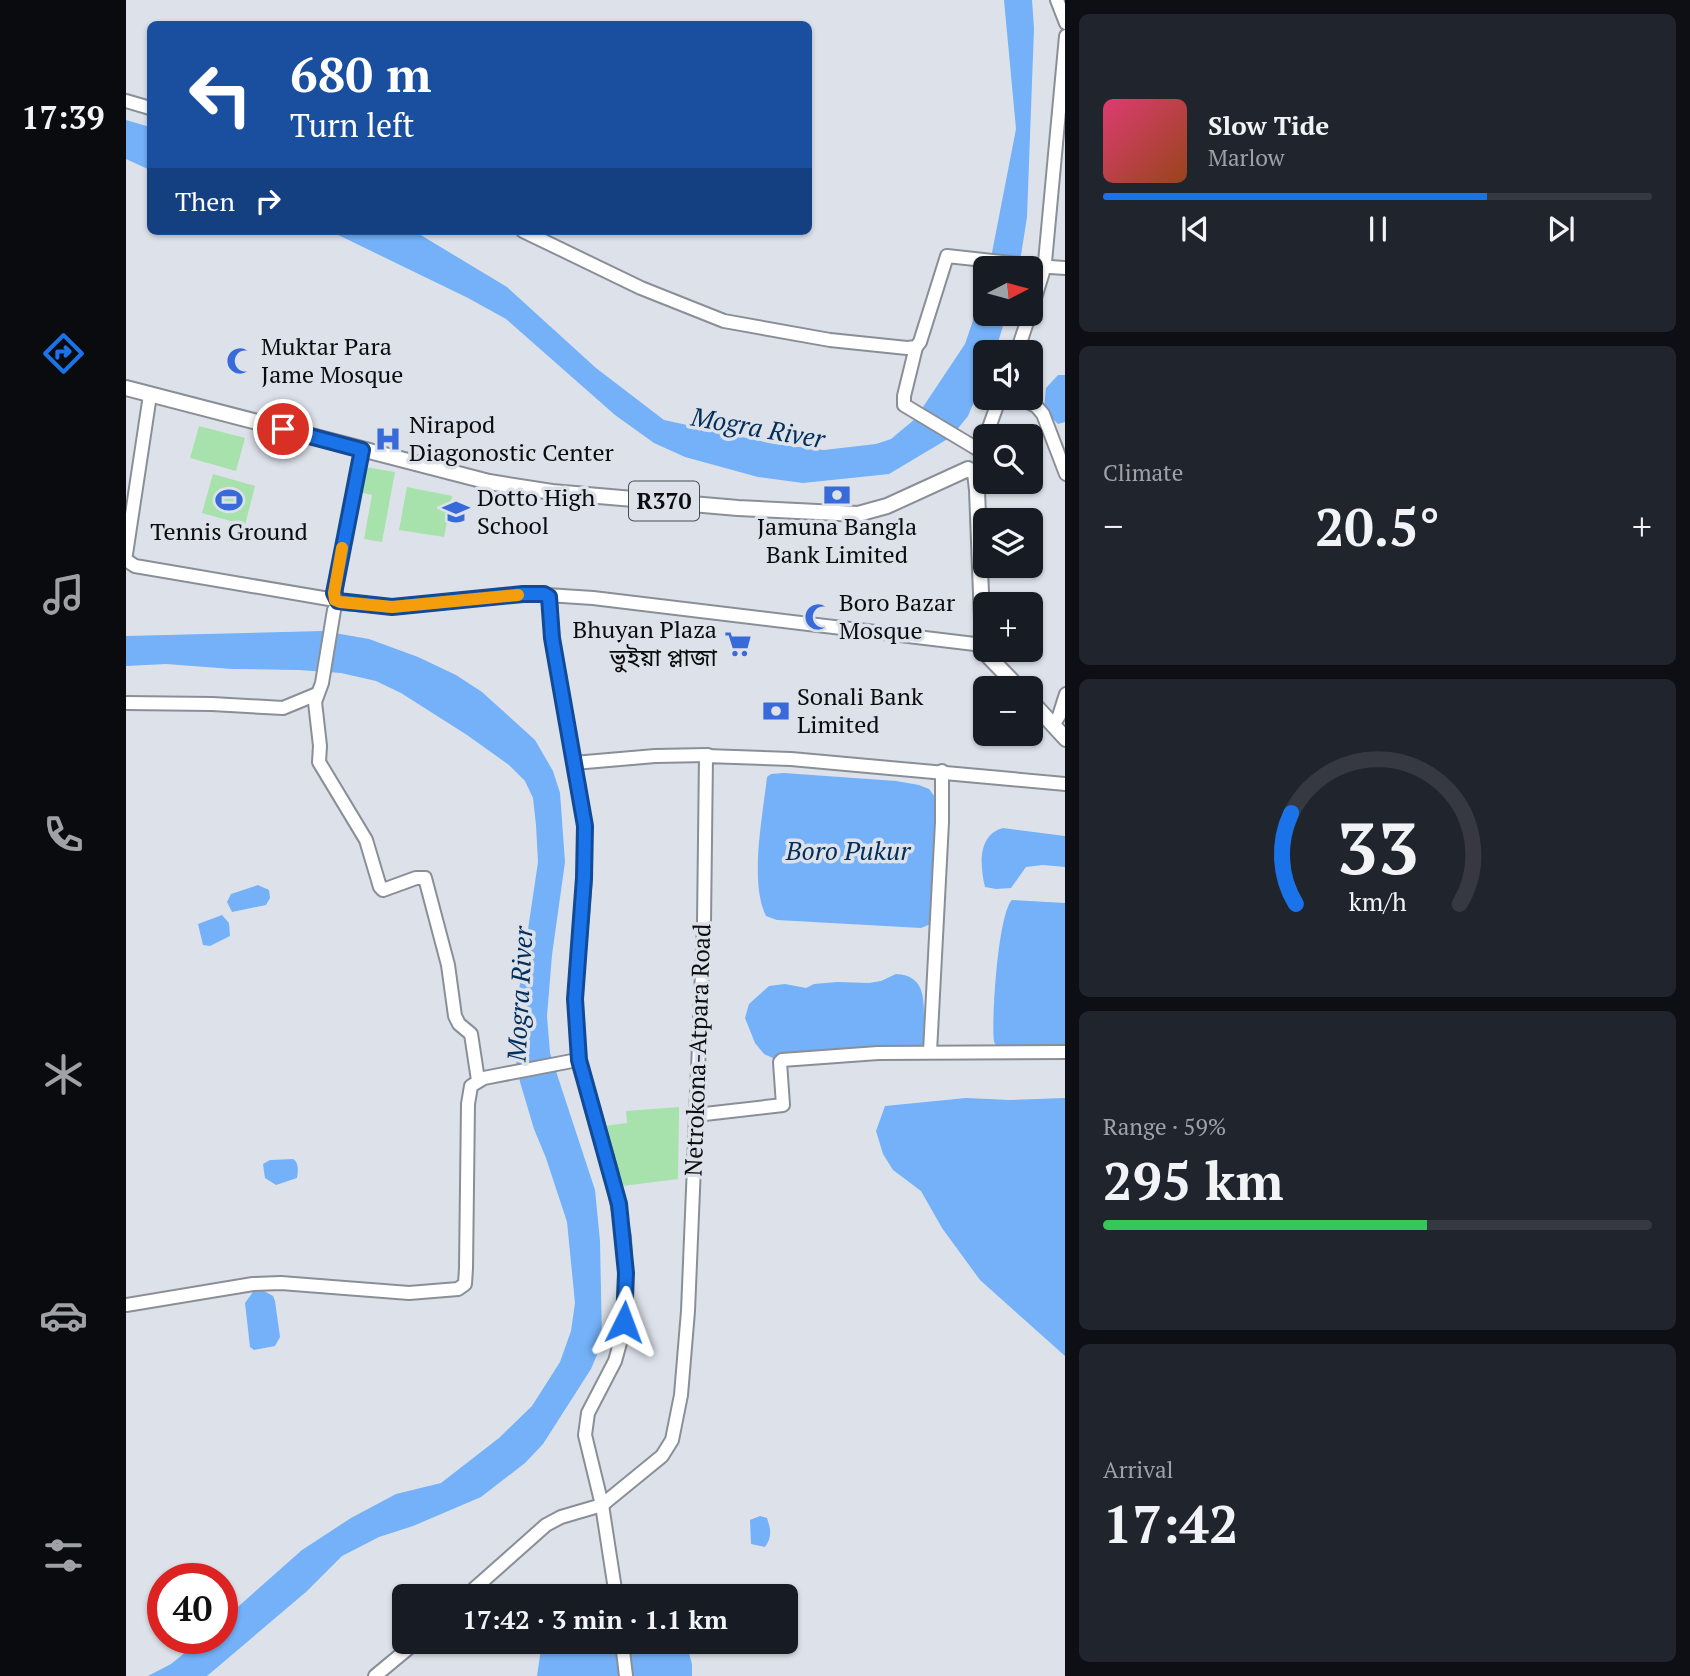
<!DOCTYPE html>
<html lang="en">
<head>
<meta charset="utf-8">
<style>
  :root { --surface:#171b24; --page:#20242c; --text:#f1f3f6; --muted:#9ea1a6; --line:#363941; --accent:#1a73e8 }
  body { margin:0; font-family:"PT Serif","Noto Sans Bengali",serif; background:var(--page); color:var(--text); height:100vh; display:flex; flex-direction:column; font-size:26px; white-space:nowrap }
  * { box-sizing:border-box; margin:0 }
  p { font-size:23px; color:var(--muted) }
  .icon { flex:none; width:38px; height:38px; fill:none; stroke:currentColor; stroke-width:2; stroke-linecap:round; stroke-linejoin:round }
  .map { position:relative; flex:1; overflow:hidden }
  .panel { display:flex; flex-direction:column; gap:14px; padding:14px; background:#0d0f14; width:625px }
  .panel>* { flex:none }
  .top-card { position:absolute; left:21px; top:21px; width:665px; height:214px; border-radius:10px; box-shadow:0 2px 5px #0004; background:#1a4fa0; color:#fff; overflow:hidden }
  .needle { width:46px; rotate:84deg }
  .buttons { position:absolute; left:847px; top:256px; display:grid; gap:14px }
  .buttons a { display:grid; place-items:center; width:70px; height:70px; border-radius:10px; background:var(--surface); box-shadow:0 2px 5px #0004; font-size:35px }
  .speed { position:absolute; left:21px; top:1563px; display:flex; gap:14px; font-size:35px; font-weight:700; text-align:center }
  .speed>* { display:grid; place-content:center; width:91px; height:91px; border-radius:50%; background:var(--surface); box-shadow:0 2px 5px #0004; line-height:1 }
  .speed .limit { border:10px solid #d22; background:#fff; color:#111 }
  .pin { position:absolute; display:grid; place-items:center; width:60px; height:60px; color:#fff; margin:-30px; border:4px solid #fff; border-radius:50%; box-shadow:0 2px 7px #0007 }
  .me { position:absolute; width:77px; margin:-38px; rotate:3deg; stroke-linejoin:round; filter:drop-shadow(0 0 5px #0008) }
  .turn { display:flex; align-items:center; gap:24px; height:147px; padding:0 28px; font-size:32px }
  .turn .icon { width:91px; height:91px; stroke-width:2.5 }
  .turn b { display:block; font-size:49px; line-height:60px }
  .then { display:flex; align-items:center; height:66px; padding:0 28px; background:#0003; gap:14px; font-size:26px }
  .big { font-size:52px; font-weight:700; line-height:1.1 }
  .panel .widget { flex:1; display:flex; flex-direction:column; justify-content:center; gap:10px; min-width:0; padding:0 24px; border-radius:10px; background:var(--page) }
  .panel .dial { align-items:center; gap:0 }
  .dial svg { height:182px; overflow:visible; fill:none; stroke:var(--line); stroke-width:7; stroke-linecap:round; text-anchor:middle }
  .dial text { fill:var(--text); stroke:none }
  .song { display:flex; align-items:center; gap:21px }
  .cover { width:84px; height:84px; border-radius:10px; background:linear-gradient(135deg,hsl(340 70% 55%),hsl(20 70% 35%)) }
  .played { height:7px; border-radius:4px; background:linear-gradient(90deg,var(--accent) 70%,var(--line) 70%) }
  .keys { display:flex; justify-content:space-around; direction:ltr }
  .heat { display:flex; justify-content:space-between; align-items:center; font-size:38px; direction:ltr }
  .charge { height:10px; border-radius:5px; background:linear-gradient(90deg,#34c759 59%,var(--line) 0) }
  .trip { position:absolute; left:266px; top:1584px; width:406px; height:70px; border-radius:10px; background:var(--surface); box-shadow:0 2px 5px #0004; font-weight:700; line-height:70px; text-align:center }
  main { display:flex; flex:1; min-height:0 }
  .dock { display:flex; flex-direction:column; width:126px; justify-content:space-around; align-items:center; background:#090b0e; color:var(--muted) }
  .dock .icon { width:49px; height:49px }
  .dock .selected { color:var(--accent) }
  .dock b { font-size:32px; color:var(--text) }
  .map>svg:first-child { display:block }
  .green { fill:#a7e1ac }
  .water { fill:#74b1f8 }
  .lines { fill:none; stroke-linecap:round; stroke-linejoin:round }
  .secondary-casing { stroke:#8a8f97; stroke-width:16 }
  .primary-casing { stroke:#8a8f97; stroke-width:18 }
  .secondary { stroke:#fff; stroke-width:12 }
  .primary { stroke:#fff; stroke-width:14 }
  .route-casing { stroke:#114b97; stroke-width:18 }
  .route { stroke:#1a73e8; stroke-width:12 }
  .slow { stroke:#f59e0b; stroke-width:12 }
  .labels { text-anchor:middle; stroke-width:7; stroke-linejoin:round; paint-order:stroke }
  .shield { fill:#dde2ea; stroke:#494c50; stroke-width:2 }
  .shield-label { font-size:23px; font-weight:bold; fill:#0a0c0e }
  .poi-label { font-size:24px; fill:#0a0c0e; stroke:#dde2ea; text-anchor:start }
  .street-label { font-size:24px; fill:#0a0c0e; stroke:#dde2ea }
  .water-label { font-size:26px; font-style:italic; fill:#022e5a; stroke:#dde2ea }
</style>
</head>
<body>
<main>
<nav class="dock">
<b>17:39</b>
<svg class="icon selected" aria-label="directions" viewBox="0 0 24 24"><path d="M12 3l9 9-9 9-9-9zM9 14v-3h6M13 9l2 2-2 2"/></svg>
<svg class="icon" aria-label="music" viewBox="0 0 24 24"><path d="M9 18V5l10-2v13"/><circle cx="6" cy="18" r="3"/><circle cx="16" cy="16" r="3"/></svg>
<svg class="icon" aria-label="phone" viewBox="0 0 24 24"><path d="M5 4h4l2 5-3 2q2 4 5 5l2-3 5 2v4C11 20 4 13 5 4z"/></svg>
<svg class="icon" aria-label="climate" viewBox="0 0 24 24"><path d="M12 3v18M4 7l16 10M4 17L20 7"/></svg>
<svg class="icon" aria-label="car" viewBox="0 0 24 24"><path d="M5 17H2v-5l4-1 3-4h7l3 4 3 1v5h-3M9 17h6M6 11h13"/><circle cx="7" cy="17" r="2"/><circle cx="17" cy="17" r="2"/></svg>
<svg class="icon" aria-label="filters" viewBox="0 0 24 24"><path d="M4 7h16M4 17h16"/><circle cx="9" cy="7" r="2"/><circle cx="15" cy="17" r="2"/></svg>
</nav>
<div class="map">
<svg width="940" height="1676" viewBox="0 0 940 1676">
  <rect width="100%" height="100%" fill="#dde2ea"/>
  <g class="green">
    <path d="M73 426 119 438 110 471 64 458Z"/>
    <path d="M239 467 269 472 256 542 238 539 246 495 234 492Z"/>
    <path d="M87 474 129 486 119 525 76 513Z"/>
    <path d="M281 487 326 496 318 537 273 530Z"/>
    <path d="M553 1107 552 1179 496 1186 478 1126 501 1123 500 1111Z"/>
  </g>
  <g class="water">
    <path d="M878 0H906L908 28 901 217 893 268H863L890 129Z"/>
    <path d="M0 120 24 127V170L0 159Z"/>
    <path d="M204 231H288L381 287 470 368 538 420 648 444 698 450 750 444 765 439 789 419 839 344 859 285V313H881L869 352H859V376L842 416 825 437 763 474 677 483 632 477 559 457 528 443 489 415 380 319 342 298Z"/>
    <path d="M932 375H939V422L932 424 918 410 920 388Z"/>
    <path d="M197 631 243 639 292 657 330 675 356 692 409 740 427 771 434 793 439 862 426 955 421 1016 424 1053 469 1190 474 1241 476 1343 465 1369 417 1444 399 1463 355 1497 287 1526 253 1537 216 1556 180 1592 81 1676H22L45 1664 77 1638H96V1621L176 1550 225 1518 270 1494 315 1483 373 1438 406 1406 434 1362 445 1331 449 1303 441 1222 420 1158 408 1129 394 1082 389 1055V1017L412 862 410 825 407 798 399 781 383 765 341 735 275 693 250 681 215 673 173 670 106 669 40 664 0 666V636Z"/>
    <path d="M658 773 770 781 793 785 803 789 809 797 812 832 807 923 795 928 651 920 640 916C623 882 637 814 641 777L645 774Z"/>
    <path d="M877 828 939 836V867L917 865 900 867 885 888 870 889 859 887C854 866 851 835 877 828Z"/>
    <path d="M132 885 143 890 144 898 140 905 106 912 101 902 105 894Z"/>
    <path d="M886 900 939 903V1049L871 1047 868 1042C865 1021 872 913 886 900Z"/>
    <path d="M96 915 103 923 104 936 84 946 77 945 72 924Z"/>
    <path d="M770 974C799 975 798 999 798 1021 799 1030 800 1040 795 1048L649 1059 638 1054 629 1043 619 1018 623 1004 643 986 659 984 680 988 688 984 711 982 743 983 755 981Z"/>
    <path d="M840 1098 884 1100 939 1098V1356L854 1280 816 1228 795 1191 767 1170 757 1154 750 1131 759 1106Z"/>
    <path d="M167 1159C173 1162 172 1172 171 1178L150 1185 139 1178 137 1164 144 1160Z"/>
    <path d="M138 1291 147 1296 149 1301 154 1337 149 1346 128 1350 124 1347 119 1303 127 1292Z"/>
    <path d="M634 1516 641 1518C645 1530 646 1537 639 1547L625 1544 624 1520Z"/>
    <path d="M416 1642H491L496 1676H411Z"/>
    <path d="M501 1642H560L566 1664V1676H505Z"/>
  </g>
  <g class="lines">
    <defs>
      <g id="secondary">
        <path d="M931 0 940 23"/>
        <path d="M0 101 24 108"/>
        <path d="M397 231 515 288 598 321 704 340 781 348 790 347 794 342 821 256 913 266"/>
        <path d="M919 262 940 36"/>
        <path d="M924 267 940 268"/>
        <path d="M905 311 917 272"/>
        <path d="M790 347 778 396V405L853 450"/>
        <path d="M891 352 904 313"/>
        <path d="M892 397 910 406 917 414 940 474"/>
        <path d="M860 436 874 397"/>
        <path d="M236 450 211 578 209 600 217 603 266 607 397 594H418L424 600 426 638 459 826V878L449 999 453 1060 485 1171 498 1237 500 1293 494 1343 489 1361 462 1413 459 1435 476 1505 490 1596"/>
        <path d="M0 554 24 395"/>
        <path d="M0 560 9 566 209 600"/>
        <path d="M421 595 467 598 857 645"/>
        <path d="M208 610 196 683 189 702 194 746 193 762 240 840 254 887 257 890 290 878H299L322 965 329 1016 333 1024 345 1034 352 1080"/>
        <path d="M0 703 86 704 157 708 191 694"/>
        <path d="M927 725 933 716 940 694"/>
        <path d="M448 763 529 756 582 755"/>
        <path d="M804 1052 816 822V771"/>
        <path d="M570 1115 657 1105 654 1062 656 1060 752 1053 940 1052"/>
        <path d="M0 1305 127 1284 155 1283 283 1293 332 1289 339 1284 340 1268 342 1104 345 1086 358 1078 446 1061"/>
        <path d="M340 1596 420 1525 435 1517 476 1505 536 1456 546 1440 555 1395 562 1311 578 924 580 756 665 759 940 784"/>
        <path d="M496 1642 500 1676"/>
        <path d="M249 1676 290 1642"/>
      </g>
      <g id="primary">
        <path d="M0 388 363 482 426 492 612 508 732 514 761 506 842 469 849 473 851 490 857 645 863 657 893 688"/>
        <path d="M905 701 940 739"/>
      </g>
    </defs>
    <use href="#secondary" class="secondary-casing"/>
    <use href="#primary" class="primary-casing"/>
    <use href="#secondary" class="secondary"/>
    <use href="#primary" class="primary"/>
  </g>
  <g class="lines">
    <defs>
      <path id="route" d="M157 429 236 450 211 578 208 593 212 601 266 607 397 594H418L423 597 426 638 459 826 458 878 449 999 453 1060 493 1204 500 1273 498 1322"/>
    </defs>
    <use href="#route" class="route-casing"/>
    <use href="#route" class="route"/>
    <path class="slow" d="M216 548 208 593 209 600 214 602 266 607 392 595"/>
  </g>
  <defs>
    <symbol id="mosque-bare" viewBox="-9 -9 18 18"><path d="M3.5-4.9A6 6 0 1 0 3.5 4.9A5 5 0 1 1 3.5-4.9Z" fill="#386ada" stroke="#dde2ea" stroke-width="2.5" paint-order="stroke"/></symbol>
    <symbol id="hospital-bare" viewBox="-9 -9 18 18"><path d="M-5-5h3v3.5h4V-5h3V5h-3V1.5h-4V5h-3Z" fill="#386ada" stroke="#dde2ea" stroke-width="2.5" paint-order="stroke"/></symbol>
    <symbol id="bank-bare" viewBox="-9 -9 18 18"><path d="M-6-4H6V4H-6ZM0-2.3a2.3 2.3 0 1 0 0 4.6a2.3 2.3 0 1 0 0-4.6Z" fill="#386ada" stroke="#dde2ea" stroke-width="2.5" paint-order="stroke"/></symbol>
    <symbol id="stadium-bare" viewBox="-9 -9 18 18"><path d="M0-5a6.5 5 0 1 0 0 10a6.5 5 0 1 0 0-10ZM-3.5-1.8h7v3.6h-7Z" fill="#386ada" stroke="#dde2ea" stroke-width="2.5" paint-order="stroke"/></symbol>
    <symbol id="school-bare" viewBox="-9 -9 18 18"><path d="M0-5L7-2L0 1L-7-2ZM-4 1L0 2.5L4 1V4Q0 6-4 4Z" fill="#386ada" stroke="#dde2ea" stroke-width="2.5" paint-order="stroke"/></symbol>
    <symbol id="supermarket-bare" viewBox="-9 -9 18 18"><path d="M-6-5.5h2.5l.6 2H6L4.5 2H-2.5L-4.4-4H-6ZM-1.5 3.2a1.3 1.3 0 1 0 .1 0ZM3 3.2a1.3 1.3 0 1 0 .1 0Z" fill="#386ada" stroke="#dde2ea" stroke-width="2.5" paint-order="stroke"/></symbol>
  </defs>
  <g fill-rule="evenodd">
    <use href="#mosque-bare" x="95" y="342" width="38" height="38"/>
    <use href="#hospital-bare" x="243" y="420" width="38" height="38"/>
    <use href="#bank-bare" x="692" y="476" width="38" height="38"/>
    <use href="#stadium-bare" x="84" y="481" width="38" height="38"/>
    <use href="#school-bare" x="311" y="493" width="38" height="38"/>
    <use href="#mosque-bare" x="673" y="598" width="38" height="38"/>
    <use href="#supermarket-bare" x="593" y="625" width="38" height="38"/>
    <use href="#bank-bare" x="631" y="692" width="38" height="38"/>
  </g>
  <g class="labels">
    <rect class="shield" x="503" y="481.5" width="70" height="39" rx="5"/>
    <g class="shield-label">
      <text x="538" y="509">R370</text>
    </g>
    <g class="poi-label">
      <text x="135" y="355">Muktar Para<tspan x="135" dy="28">Jame Mosque</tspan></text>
      <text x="283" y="433">Nirapod<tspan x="283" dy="28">Diagonostic Center</tspan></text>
      <text x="351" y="506">Dotto High<tspan x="351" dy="28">School</tspan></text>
      <text x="711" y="535" text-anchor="middle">Jamuna Bangla<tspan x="711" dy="28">Bank Limited</tspan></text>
      <text x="103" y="540" text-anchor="middle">Tennis Ground</text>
      <text x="713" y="611">Boro Bazar<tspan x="713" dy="28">Mosque</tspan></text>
      <text x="591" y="638" text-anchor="end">Bhuyan Plaza<tspan x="591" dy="28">ভুইয়া প্লাজা</tspan></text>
      <text x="671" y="705">Sonali Bank<tspan x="671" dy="28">Limited</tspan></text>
    </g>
    <g class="street-label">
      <text transform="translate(572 1050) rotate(-88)" y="8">Netrokona-Atpara Road</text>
    </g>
    <g class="water-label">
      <text transform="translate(632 428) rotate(10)" y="9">Mogra River</text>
      <text x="722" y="860">Boro Pukur</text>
      <text transform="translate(394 994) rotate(-87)" y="9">Mogra River</text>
    </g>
  </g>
</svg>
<div class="buttons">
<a><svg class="needle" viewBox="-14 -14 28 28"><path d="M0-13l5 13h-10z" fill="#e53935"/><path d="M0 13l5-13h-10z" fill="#9ea1a6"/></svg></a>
<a><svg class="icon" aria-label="sound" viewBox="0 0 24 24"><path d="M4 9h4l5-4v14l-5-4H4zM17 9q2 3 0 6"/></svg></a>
<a><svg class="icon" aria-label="search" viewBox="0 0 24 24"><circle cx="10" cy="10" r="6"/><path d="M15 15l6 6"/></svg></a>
<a><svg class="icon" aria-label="layers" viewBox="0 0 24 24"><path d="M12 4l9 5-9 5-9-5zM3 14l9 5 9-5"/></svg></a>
<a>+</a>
<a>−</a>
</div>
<div class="speed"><div class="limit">40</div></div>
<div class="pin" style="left:157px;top:429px;background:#d93025"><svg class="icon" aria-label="arrive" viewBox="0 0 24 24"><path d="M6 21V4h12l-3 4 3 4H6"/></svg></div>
<svg class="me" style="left:498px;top:1322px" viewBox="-20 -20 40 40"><path d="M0-17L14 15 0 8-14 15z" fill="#1a73e8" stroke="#fff" stroke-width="4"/></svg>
<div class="trip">17:42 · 3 min · 1.1 km</div>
<div class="top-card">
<div class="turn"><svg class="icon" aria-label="left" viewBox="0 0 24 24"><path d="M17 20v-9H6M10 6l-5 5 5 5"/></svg><div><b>680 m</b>Turn left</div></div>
<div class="then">Then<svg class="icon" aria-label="right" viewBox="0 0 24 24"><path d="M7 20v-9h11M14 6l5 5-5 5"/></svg></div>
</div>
</div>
<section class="panel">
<div class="widget">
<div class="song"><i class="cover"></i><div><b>Slow Tide</b><p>Marlow</p></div></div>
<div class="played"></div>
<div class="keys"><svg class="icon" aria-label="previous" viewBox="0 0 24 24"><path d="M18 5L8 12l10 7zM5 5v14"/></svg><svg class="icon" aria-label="pause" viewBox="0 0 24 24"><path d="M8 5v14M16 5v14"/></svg><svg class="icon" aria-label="next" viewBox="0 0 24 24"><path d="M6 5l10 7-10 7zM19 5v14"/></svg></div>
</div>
<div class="widget"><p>Climate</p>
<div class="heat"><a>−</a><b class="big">20.5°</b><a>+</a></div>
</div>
<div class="widget dial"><svg viewBox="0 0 100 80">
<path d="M14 69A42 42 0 1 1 86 69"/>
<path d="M14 69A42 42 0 0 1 12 29" stroke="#1a73e8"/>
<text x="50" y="56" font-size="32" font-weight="700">33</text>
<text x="50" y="72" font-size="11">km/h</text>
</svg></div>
<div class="widget"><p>Range · 59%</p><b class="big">295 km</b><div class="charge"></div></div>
<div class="widget"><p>Arrival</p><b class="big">17:42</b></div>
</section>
</main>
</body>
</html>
